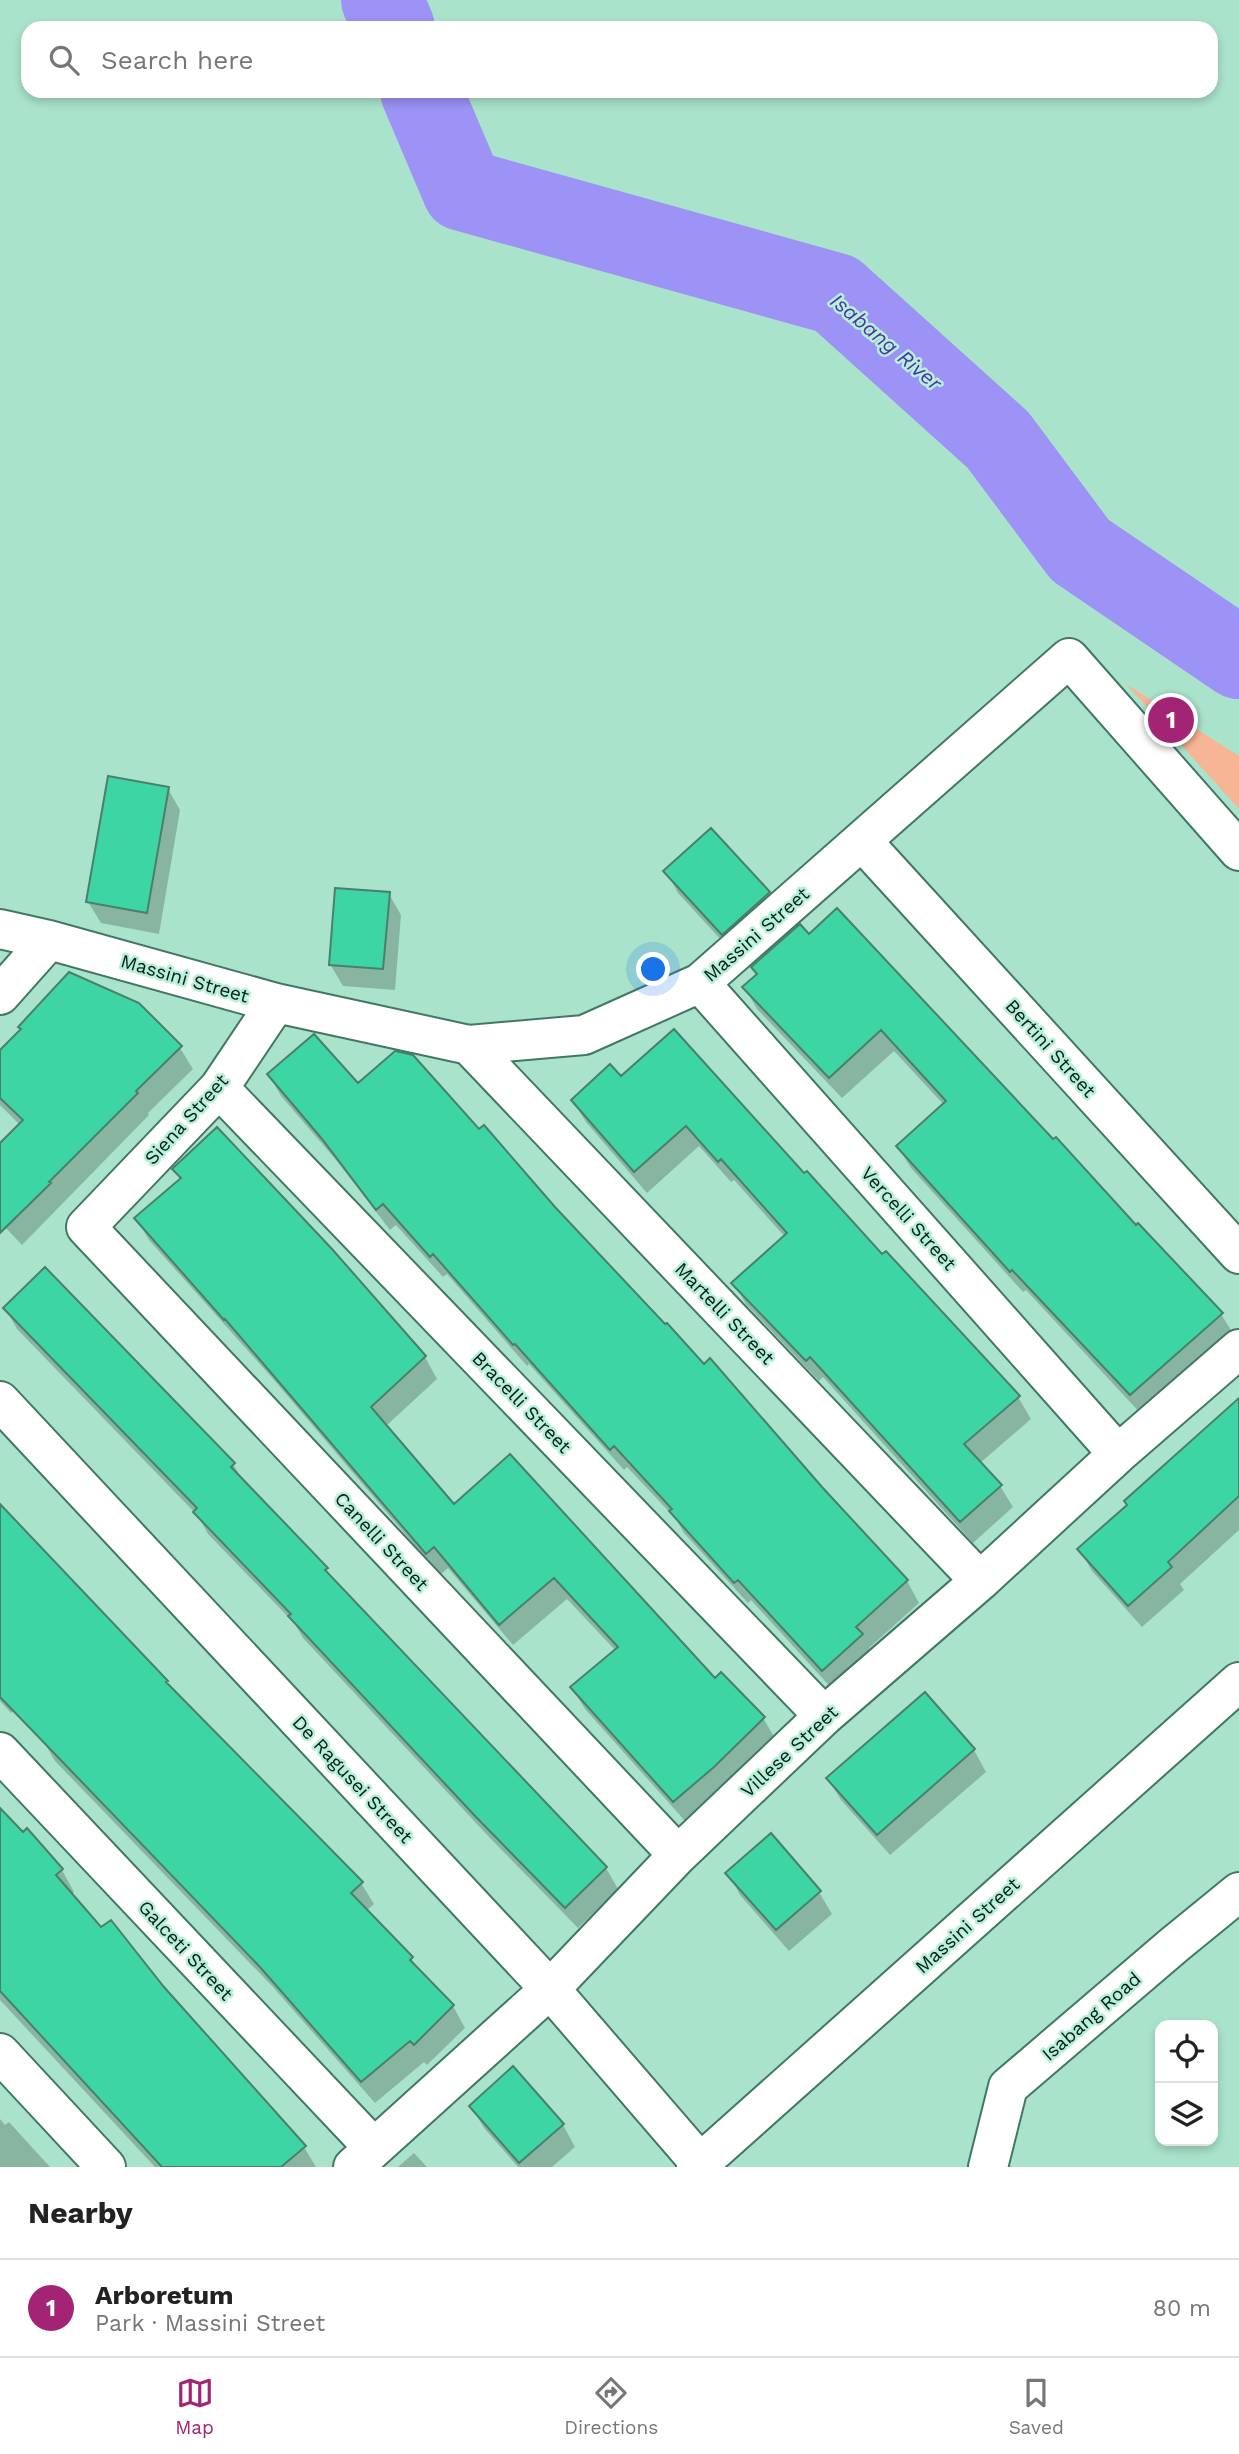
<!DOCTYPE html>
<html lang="en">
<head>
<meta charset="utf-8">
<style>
	:root { --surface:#fff; --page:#f6f6f6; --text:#222; --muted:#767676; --line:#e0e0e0; --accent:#a32374 }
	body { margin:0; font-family:"Work Sans",sans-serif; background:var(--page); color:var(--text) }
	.controls { position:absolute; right:21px; bottom:21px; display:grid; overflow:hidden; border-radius:14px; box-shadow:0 4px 10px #0003 }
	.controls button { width:63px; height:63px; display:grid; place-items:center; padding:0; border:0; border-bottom:2px solid var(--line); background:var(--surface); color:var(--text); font:35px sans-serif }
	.you { position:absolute; left:654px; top:970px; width:24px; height:24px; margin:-18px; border:5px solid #fff; border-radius:50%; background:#1a73e8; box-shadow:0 0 0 10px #1a73e833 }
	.badge { display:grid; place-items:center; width:46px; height:46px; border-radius:50%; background:var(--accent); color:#fff; font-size:23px; font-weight:700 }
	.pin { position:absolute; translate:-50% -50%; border:4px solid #fff; box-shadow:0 2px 7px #0006 }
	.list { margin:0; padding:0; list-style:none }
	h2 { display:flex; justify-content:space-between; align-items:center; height:91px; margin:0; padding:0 28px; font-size:30px }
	h2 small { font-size:23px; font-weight:400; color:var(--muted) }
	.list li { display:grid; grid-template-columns:46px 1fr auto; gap:21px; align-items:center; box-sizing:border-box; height:98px; padding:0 28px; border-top:2px solid var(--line) }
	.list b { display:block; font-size:26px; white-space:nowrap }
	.list p { margin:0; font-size:23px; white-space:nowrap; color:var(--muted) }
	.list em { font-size:23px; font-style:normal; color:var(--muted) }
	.icon { flex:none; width:38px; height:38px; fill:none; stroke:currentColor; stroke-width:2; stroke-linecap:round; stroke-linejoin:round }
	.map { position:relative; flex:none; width:1239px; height:2167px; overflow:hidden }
	.search { position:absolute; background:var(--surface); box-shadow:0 4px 10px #0003; left:21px; right:21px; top:21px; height:77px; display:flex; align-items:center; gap:18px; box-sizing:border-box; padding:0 24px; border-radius:21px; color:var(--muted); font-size:26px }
	.sheet { height:189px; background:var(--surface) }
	nav { display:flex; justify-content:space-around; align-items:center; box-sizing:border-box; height:98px; border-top:2px solid var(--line); background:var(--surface); font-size:19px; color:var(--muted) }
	nav a { display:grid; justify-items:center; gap:4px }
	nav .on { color:var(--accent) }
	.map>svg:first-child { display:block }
	.green { fill:#f7b595 }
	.shadow { fill:#0003 }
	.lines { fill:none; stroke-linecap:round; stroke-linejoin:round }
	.river { stroke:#9d92f6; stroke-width:82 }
	.building { fill:#3ed5a5; stroke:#4a806b; stroke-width:2 }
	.minor-casing { stroke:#427863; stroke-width:42 }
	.minor { stroke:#fff; stroke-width:38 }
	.labels { text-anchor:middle; stroke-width:5; stroke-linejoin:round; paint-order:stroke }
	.street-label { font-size:19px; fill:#091f17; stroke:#b7f0d8 }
	.water-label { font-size:21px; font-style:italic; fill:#4d33a5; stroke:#b7f0d8 }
</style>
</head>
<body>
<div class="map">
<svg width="1239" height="2167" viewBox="0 0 1239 2167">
	<rect width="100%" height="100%" fill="#aae3cb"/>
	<path class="green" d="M1126 684 1239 756V809Z"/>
	<path class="shadow" d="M168 789 180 810 159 934 101 923 88 902Z
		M666 871 769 893 781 915 735 955 678 893Z
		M389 894 401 915 395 990 343 986 330 964Z
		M800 927 1136 1227 1221 1314 1234 1335 1143 1416 1026 1290 1023 1292 911 1168 898 1147 944 1105 894 1051 842 1098 757 1009 745 988Z
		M70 974 145 1008 151 1018 180 1048 193 1069 148 1113 149 1115 22 1245 0 1222V1146L20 1125 0 1105V1052L22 1031Z
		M674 1032 882 1257 1018 1397 1031 1419 980 1463 1000 1486 1013 1507 973 1543 823 1377 819 1381 746 1304 734 1283 785 1237 734 1180 731 1182 699 1146 647 1193 586 1122 573 1101 621 1078Z
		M269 1075 358 1085 479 1132 907 1581 919 1603 869 1648 874 1657 835 1692 751 1600 748 1603 684 1533 676 1519 627 1467 624 1470 529 1364 527 1366 447 1274 443 1277 396 1225 390 1230 336 1160 281 1096Z
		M174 1169 425 1357 437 1379 386 1426 454 1507 715 1680 763 1718 776 1740 686 1822 585 1709 572 1688 616 1651 567 1599 513 1645 448 1568 440 1575 274 1380 149 1240 137 1219 181 1181Z
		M5 1308 233 1464 244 1482 326 1569 334 1583 606 1868 618 1889 578 1928 490 1838 303 1638 295 1624 208 1534 198 1516 17 1329Z
		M1239 1399V1530L1180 1584 1184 1590 1142 1627 1092 1571 1079 1549 1129 1506Z
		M0 1507 166 1682 170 1688 361 1883 374 1904 366 1911 411 1958 420 1973 453 2006 465 2028 427 2065 424 2062 375 2103 273 1987 55 1761 43 1740 59 1669 11 1713 0 1701Z
		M925 1694 974 1750 986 1772 890 1855 841 1800 828 1779Z
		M0 1810 23 1834 27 1831 62 1870 74 1892 71 1895 101 1930 163 1988 304 2147 316 2167H155L0 2000Z
		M728 1873 819 1892 832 1914 789 1951 740 1895Z
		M513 2069 563 2125 575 2147 552 2167H518L484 2128 471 2106Z
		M0 2119 5 2125 9 2122 50 2167H0Z
		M414 2153 427 2167H398Z"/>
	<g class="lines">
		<path class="river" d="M382 0 394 28
			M421 91 463 190 836 294 998 440 1080 550 1239 658"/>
	</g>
	<path class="building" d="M108 776 169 787 147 913 86 902Z
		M711 828 770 892 722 935 663 871Z
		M335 888 390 892 383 969 329 965Z
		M837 908 1053 1139 1056 1137 1136 1225 1138 1223 1223 1313 1130 1395 1012 1270 1010 1272 896 1146 946 1101 881 1030 829 1078 742 987 757 974 751 967 800 924 809 934Z
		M69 972 139 1003 182 1046 136 1091 138 1093 49 1182 51 1183 0 1233V1143L23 1120 0 1098V1050L21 1029 18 1027Z
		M674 1029 804 1173 807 1171 882 1254 886 1251 1020 1396 964 1444 1002 1485 960 1522 810 1357 806 1361 731 1283 787 1233 721 1159 718 1162 686 1126 634 1172 571 1100 610 1064 621 1076Z
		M314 1034 358 1083 395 1051 413 1055 479 1129 484 1125 555 1207 665 1324 667 1323 704 1364 710 1358 822 1487 908 1580 856 1627 863 1634 822 1671 738 1580 734 1583 669 1511 672 1509 614 1446 610 1450 515 1344 513 1345 433 1254 430 1257 383 1204 376 1210 322 1139 267 1074Z
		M217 1127 332 1249 426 1356 371 1407 454 1504 510 1454 715 1678 721 1672 765 1717 714 1767 673 1802 570 1687 618 1647 554 1578 499 1625 434 1547 426 1554 225 1319 224 1320 134 1218 181 1178 172 1169Z
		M45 1267 235 1463 231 1467 328 1568 325 1570 607 1867 565 1908 476 1817 288 1616 291 1614 193 1512 197 1508 3 1308Z
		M1239 1398V1496L1168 1562 1172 1567 1128 1606 1077 1549 1127 1505 1124 1501Z
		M0 1504 168 1681 166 1682 363 1882 351 1893 413 1957 410 1960 454 2005 414 2045 410 2041 361 2082 259 1966 0 1697Z
		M925 1692 975 1749 877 1835 826 1778Z
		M0 1808 23 1832 27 1828 63 1869 56 1875 101 1927 111 1920 164 1987 306 2146 281 2167H162L0 1991Z
		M771 1833 821 1891 776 1930 725 1873Z
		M513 2066 564 2124 519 2163 469 2106Z"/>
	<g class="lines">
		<defs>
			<path id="minor" d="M862 841 1239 1254
				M0 929 49 940 276 1003 469 1045 584 1035 700 983 1069 658 1239 851
				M700 983 1118 1454
				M0 995 49 940
				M276 1003 219 1088 86 1227 678 1855
				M469 1045 980 1581
				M219 1088 824 1716
				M0 1401 550 1989 700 2163
				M0 1752 373 2147
				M0 2053 106 2167
				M353 2167 550 1989 678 1855 824 1716 980 1581 1118 1454 1239 1349
				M696 2167 1239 1682
				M988 2167 1008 2087 1174 1945 1239 1892"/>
		</defs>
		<use href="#minor" class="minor-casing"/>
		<use href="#minor" class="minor"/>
	</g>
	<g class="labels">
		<g class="street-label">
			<text transform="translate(756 934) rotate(-41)" y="7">Massini Street</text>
			<text transform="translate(185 978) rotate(16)" y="7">Massini Street</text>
			<text transform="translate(1051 1048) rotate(48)" y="7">Bertini Street</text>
			<text transform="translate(186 1119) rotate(-48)" y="7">Siena Street</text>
			<text transform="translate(909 1218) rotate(48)" y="7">Vercelli Street</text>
			<text transform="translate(725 1313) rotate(46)" y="7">Martelli Street</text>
			<text transform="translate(522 1402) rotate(46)" y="7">Bracelli Street</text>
			<text transform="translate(382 1541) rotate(47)" y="7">Canelli Street</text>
			<text transform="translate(789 1751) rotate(-43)" y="7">Villese Street</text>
			<text transform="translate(353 1779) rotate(47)" y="7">De Ragusei Street</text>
			<text transform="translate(967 1925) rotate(-42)" y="7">Massini Street</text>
			<text transform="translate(186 1950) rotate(47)" y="7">Galceti Street</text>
			<text transform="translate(1091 2016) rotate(-41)" y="7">Isabang Road</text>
		</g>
		<g class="water-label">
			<text transform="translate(886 342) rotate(40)" y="7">Isabang River</text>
		</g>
	</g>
</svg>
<div class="controls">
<button><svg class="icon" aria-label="locate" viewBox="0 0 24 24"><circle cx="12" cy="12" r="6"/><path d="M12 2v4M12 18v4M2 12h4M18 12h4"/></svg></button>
<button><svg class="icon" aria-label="layers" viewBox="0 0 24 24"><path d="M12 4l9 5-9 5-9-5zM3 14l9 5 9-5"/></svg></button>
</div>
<div class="you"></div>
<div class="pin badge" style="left:1171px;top:720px">1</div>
<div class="search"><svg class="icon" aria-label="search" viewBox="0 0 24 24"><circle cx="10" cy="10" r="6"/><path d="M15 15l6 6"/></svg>Search here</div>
</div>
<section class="sheet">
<h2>Nearby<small></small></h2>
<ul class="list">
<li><span class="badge">1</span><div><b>Arboretum</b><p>Park · Massini Street</p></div><em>80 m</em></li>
</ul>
</section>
<nav>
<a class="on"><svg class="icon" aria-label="map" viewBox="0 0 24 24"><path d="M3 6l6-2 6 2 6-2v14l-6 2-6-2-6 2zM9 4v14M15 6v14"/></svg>Map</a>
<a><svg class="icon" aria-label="directions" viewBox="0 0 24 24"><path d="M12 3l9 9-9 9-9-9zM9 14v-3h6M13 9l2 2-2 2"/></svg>Directions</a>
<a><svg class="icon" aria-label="saved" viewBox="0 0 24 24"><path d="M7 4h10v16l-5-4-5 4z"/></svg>Saved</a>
</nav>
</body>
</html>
